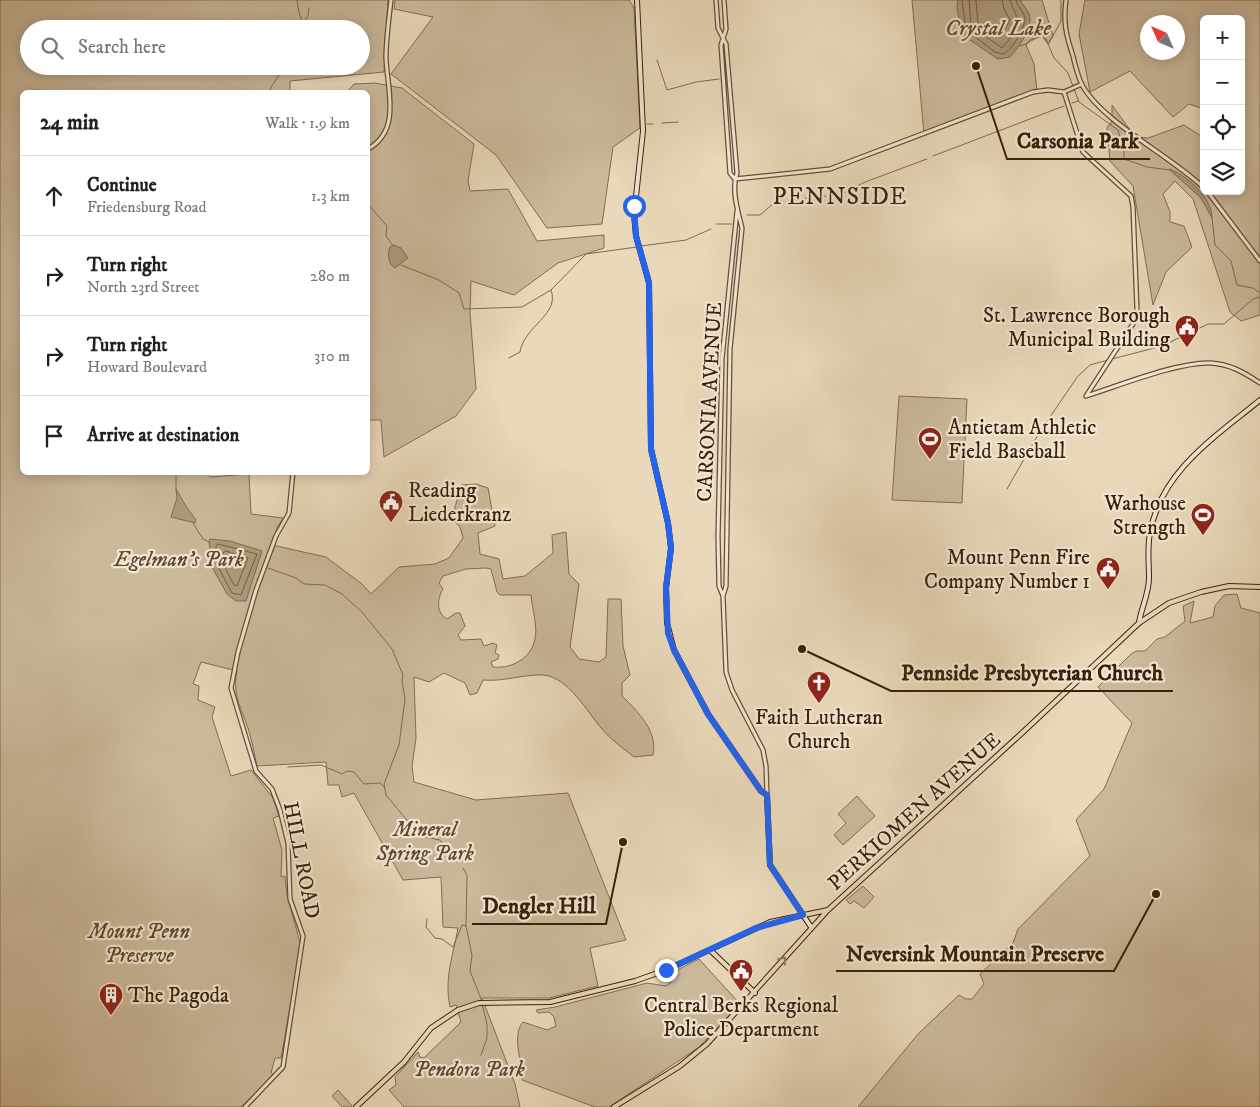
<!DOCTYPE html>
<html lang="en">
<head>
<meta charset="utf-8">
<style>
	:root { --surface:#fff; --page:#f6f6f6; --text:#222; --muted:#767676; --line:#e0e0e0 }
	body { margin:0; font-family:"IM FELL DW Pica",serif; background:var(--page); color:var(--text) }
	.controls { position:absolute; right:15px; top:15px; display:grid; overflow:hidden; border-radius:8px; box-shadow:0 2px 12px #0003 }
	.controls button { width:45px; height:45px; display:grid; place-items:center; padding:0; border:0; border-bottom:1px solid var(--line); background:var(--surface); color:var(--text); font:25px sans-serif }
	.compass { position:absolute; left:1140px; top:15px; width:45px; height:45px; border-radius:50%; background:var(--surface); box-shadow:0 2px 12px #0003; rotate:315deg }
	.stop { position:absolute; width:15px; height:15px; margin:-11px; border:4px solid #2563eb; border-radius:50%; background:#fff }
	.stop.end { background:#2563eb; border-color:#fff; box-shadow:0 1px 5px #0008 }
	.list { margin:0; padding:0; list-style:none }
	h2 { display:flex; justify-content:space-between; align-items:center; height:65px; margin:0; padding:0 20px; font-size:21px }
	h2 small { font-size:16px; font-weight:400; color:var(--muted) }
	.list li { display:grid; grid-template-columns:32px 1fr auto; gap:15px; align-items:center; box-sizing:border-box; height:80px; padding:0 20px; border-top:1px solid var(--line) }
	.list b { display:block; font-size:19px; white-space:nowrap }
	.list p { margin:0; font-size:16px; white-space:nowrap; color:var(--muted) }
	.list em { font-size:16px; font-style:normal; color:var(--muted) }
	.icon { flex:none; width:28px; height:28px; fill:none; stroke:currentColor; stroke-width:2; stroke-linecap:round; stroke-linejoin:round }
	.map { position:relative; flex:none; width:1260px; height:1107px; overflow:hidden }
	.search { position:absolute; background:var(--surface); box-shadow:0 2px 12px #0003; left:20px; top:20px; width:350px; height:55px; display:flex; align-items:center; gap:12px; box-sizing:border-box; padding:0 18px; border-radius:28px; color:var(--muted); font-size:19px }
	.panel { position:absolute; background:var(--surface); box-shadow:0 2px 12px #0003; left:20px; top:90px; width:350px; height:385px; border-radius:8px }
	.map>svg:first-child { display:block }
	.green { fill:#cbb99b; stroke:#826d52; fill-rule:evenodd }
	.water { fill:#ad9a7d; stroke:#7e6a4f }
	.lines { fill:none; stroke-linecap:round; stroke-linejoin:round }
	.shore { stroke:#725e43; stroke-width:1 }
	.stream { stroke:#7e6a4f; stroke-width:1 }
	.tertiary-casing { stroke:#644f35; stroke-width:5.5 }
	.secondary-casing { stroke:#382109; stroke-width:6 }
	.primary-casing { stroke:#382109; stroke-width:6 }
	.tertiary { stroke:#f1e6d2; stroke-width:3 }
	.secondary { stroke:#f1e6d2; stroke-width:4 }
	.primary { stroke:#e9d8b9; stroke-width:4 }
	.oneway { stroke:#907c61 }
	.route { stroke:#2563eb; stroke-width:6 }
	.labels { text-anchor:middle; stroke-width:4.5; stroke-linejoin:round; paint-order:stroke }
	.poi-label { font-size:21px; fill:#382109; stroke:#f1e6d2; text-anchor:end }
	.street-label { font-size:21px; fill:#382109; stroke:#f1e6d2 }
	.park-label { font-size:21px; font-style:italic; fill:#5d472e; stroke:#f1e6d2 }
	.water-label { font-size:22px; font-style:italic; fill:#614b32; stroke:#f1e6d2 }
	.quarter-label { font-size:24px; letter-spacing:1px; fill:#382109; stroke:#f1e6d2 }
	.leader { fill:none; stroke:#382109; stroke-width:2 }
	.callout-dot { fill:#382109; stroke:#f1e6d2; stroke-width:2 }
	.callout-label { font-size:22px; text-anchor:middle; font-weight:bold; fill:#382109; stroke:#f1e6d2; stroke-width:4.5; stroke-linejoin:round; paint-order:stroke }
</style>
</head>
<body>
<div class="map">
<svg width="1260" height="1107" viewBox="0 0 1260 1107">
	<rect width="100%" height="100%" fill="#e9d8b9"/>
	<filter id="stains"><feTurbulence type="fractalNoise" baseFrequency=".004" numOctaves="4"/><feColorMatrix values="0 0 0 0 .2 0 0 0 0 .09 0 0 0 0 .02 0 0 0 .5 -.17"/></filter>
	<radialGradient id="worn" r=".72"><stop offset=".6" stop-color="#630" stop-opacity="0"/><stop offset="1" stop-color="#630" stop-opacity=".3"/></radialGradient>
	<path class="green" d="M0 0H388L384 72 290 81V92H22V472H208L210 477 249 474 251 514 283 518 277 528 272 545 326 557 362 584 371 594 399 567 435 564 449 558 463 538 460 527 452 519 461 485 476 484 488 488 495 526 478 533 480 554 499 559 503 579 525 576 553 553 552 535 566 532 569 574 579 584 570 647 579 659 599 662 606 657 608 599H621L623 646 630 675 622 683V696C638 712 658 731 653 755L634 757C623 748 611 740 602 729 587 712 569 678 544 675 523 674 504 682 483 680L477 693 470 695 465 683 444 673 429 682 414 677 416 738 412 766 414 782 476 800 568 793 626 940 590 948 598 986 549 998H482L515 1084 520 1107H404L389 1090 396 1085 395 1077 418 1052 420 1057 424 1058 461 1022 456 1005 450 1007C444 978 453 956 458 928L443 927 441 877 403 880 354 793 342 797 339 785H328L326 762 257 766C254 753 252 740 248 728 241 708 232 693 237 671L201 662 193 684 199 686 198 700 215 707 212 717 231 776 251 770 273 798 279 816 273 818 282 850 281 877 285 876 287 895 301 946 281 1058H275L271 1073 274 1075 241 1107H0ZM29 29H361V66H29ZM486 568 491 569 497 592 500 595H531C532 608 538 627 535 639 531 659 511 669 493 667L491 662 498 659 499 655 495 653 497 645 493 643 484 646 481 639 461 640 458 635 465 626 460 613H456L447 619C436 613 437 599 443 589L439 583 443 576 466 569Z
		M395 0H629L634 8 640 128 613 147 602 224 547 228 496 155 391 74 433 17 394 9Z
		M912 0H1042L1053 36 1048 44 1042 36 1030 40 1026 45 1034 64 1037 91 924 134Z
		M1085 0H1260V315L1241 321 1230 312 1193 199 1175 181 1163 194 1170 212V222L1184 226 1192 247 1166 272 1153 305 1133 186 1110 161 1107 128 1112 121V105L1135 137 1148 138 1184 125 1204 138V191H1241V19H1204V109L1189 104 1173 117 1130 71 1090 92 1079 34ZM1148 22H1178V52H1148Z
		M375 83 402 88 474 144 468 181 470 191 508 189 537 241 604 235V248L558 263 514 295 471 281 470 313 476 389 456 416 384 457 381 420H368V92H347L354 84Z
		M899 396 967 399 962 503 892 500Z
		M1237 594 1241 608 1260 613V1107H858L918 1034 959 995 966 999H972L984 984 980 974 1013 943 1018 929 1090 856 1076 820 1104 789 1132 723 1098 687 1131 654 1136 651H1145L1157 639 1165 637 1185 621 1183 606 1194 601 1190 623 1213 617 1215 606 1224 595Z
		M857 796 875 816 843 845 834 835 846 823 838 814Z
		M863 886 874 897 864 908 854 901 850 904 846 900Z
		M699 959 740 1004 698 1048 609 1107H595L522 1080C523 1063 511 1036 523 1022L547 1030 556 1026 554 1017 549 1012 538 1013 536 1010 555 1007 647 983 666 986 672 981 677 970Z
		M338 1090 352 1106 351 1107H342L332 1096Z"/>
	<path class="water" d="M958 0H1020C1023 5 1027 9 1029 14 1034 27 1018 48 1010 57L998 59 961 34 957 7Z
		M1169 169C1187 175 1212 198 1212 218L1201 198Z
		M393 245 401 248 408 258 395 268C388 264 387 254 390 247Z
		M176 489 187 508 196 520 195 523 171 517 177 498Z
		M210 539 230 541 262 551 246 601H236L227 594 212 567 209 541Z"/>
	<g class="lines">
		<path class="shore" d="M962 0 966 30 995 52 1003 54C1011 52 1026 26 1025 18 1024 11 1017 7 1016 0
			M969 0 971 26 1002 48 1009 40 1018 20 1010 0
			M976 0 978 23 1000 38 1010 20 1004 9 1002 0
			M218 544 257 554 241 595 232 593 217 565 216 547Z
			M226 551 248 558 237 586 234 585 223 564V553Z"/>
		<path class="stream" d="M297 0 299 13 305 29
			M303 23 308 16 309 8
			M1049 43 1061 21V0
			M1019 46C1028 45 1033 38 1042 36L1046 39 1054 58 1068 73 1079 102 1118 130 1124 150V159L1147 167 1170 170
			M657 60 667 90 696 82 719 79
			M272 92 270 89 279 75 290 66
			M1072 103 1078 101
			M662 123 678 122
			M647 124H653
			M933 156 1064 106
			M833 196H838L865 182 927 159
			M789 200 826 196
			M368 204 387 226 386 236 393 246
			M747 215H760L775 202 781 200
			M1212 218 1215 245 1231 261 1237 285 1253 288 1260 293
			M716 224H732
			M641 246 686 240 711 229
			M401 265 439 280 459 293 464 309 522 307 551 290
			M509 358 520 352C524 326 560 315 551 290L586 254 637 247
			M1112 359 1162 346 1208 324H1224L1253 299 1260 297
			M176 472V489
			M1007 489 1039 433 1078 376 1090 365 1108 360
			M193 523 203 539 209 542
			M268 568 296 578 304 584 325 585 342 594 362 612 392 649 403 675 402 681 405 699 399 745 384 784 386 795 420 836 440 840 452 859
			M288 767 321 765 342 774 347 771 354 772 364 784 380 783 384 787
			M463 868 467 875 466 926 472 955 470 971 480 996 487 1024V1038L481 1055
			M427 919 426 927 435 938 442 939 453 947 462 925 466 926"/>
		<defs>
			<path id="tertiary" d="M716 0 718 28 726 44 737 173C731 189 738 212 742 228L730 349 726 586 723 596 726 672 732 690 763 750 766 766 767 795
				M724 0 726 29 721 45 730 173 734 178
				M1066 0C1063 22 1066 35 1073 56 1075 65 1078 76 1082 85 1102 122 1171 156 1204 188
				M1064 92 1083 152 1131 196 1133 207 1137 310 1133 324 1086 396
				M368 149C402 130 387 89 386 58 386 39 389 19 391 0
				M735 179 830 169 1033 92 1048 90 1064 92 1082 84
				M1207 191 1260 261
				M1086 396C1118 386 1180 361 1211 363 1230 364 1245 373 1260 383
				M723 596 719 586 718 536 722 359 737 211
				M245 1107 283 1067 303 936 290 899 288 843 280 810 272 789 256 771 231 688 238 652 256 590 276 536 289 513 293 472"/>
			<path id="secondary" d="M637 0 643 131 634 215 636 236 649 283 651 449 668 523 671 548 666 588 667 623 674 650 708 714 761 791 767 795 770 865 811 927
				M1139 623C1141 608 1149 594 1149 578 1149 563 1147 548 1150 533 1161 471 1215 437 1260 400"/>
			<path id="primary" d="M710 950 755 993
				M356 1107 404 1062 431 1028 458 1010 479 1003 550 1002 635 981 666 970 770 922 828 910
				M614 1107 680 1066 707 1044 828 910 1022 733 1139 623 1169 603 1201 592 1229 586 1260 587"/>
		</defs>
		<use href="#tertiary" class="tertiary-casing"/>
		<use href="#secondary" class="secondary-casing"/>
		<use href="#primary" class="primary-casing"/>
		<use href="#tertiary" class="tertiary"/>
		<use href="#secondary" class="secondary"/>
		<use href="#primary" class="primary"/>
	</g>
	<defs><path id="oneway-chevron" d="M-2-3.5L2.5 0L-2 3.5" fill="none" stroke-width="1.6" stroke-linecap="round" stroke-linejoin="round" transform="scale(1.25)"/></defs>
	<use class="oneway" href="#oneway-chevron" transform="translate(783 960) rotate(-51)"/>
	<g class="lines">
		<path class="route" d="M634 206 636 236 649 282 651 449 668 523 671 548 666 588 668 633 674 650 708 714 761 791 767 795 770 865 803 915 756 928 666 970"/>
	</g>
	<defs>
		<symbol id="civic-pin" viewBox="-11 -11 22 30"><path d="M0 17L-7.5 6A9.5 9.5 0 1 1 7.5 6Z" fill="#8f2418" stroke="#f1e6d2"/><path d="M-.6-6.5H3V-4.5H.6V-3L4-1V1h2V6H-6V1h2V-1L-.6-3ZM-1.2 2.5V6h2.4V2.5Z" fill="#fff"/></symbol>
		<symbol id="stadium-pin" viewBox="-11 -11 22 30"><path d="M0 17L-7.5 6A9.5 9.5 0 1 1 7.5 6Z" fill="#8f2418" stroke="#f1e6d2"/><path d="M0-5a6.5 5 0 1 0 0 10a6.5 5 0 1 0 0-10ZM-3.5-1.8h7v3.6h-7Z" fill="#fff"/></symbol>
		<symbol id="church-pin" viewBox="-11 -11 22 30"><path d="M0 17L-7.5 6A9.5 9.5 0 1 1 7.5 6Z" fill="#8f2418" stroke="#f1e6d2"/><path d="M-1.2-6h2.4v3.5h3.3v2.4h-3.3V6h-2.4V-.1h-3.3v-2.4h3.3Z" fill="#fff"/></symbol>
		<symbol id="building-pin" viewBox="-11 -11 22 30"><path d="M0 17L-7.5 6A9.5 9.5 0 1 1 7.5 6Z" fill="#8f2418" stroke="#f1e6d2"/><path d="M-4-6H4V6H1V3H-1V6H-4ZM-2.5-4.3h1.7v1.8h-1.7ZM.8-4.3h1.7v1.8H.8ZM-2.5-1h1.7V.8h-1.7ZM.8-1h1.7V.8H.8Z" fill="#fff"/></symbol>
	</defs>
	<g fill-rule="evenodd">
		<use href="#civic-pin" x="1173" y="313" width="28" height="38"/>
		<use href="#stadium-pin" x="916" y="425" width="28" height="38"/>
		<use href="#civic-pin" x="377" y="488" width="28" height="38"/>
		<use href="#stadium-pin" x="1189" y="501" width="28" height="38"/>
		<use href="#civic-pin" x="1094" y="555" width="28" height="38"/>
		<use href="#church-pin" x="805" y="669" width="28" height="38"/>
		<use href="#civic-pin" x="727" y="957" width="28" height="38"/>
		<use href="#building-pin" x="97" y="981" width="28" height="38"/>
	</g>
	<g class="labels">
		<g class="poi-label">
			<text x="1170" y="322">St. Lawrence Borough<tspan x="1170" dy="24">Municipal Building</tspan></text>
			<text x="948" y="434" text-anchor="start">Antietam Athletic<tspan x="948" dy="24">Field Baseball</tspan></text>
			<text x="408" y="497" text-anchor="start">Reading<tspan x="408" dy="24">Liederkranz</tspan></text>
			<text x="1186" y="510">Warhouse<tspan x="1186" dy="24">Strength</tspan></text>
			<text x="1090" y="564">Mount Penn Fire<tspan x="1090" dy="24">Company Number 1</tspan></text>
			<text x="819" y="724" text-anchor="middle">Faith Lutheran<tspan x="819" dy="24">Church</tspan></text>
			<text x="128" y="1002" text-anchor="start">The Pagoda</text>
			<text x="741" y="1012" text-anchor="middle">Central Berks Regional<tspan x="741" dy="24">Police Department</tspan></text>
		</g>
		<g class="street-label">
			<text transform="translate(709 402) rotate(-87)" y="7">CARSONIA AVENUE</text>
			<text transform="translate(914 811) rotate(-42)" y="7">PERKIOMEN AVENUE</text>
			<text transform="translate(302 860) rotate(79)" y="7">HILL ROAD</text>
		</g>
		<g class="park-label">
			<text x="179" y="566">Egelman's Park</text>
			<text x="425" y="836">Mineral<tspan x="425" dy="24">Spring Park</tspan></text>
			<text x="139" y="938">Mount Penn<tspan x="139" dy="24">Preserve</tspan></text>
			<text x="469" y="1076">Pendora Park</text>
		</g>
		<g class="water-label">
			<text x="998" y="35">Crystal Lake</text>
		</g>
		<g class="quarter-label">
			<text x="840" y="204">PENNSIDE</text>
		</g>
	</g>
	<path class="leader" d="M976 66L1007 159H1150M802 649L891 691H1173M623 842L606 924H472M1156 894L1114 971H836"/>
	<g class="callout-dot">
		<circle cx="976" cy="66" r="5"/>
		<circle cx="802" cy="649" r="5"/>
		<circle cx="623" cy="842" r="5"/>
		<circle cx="1156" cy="894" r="5"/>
	</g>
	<g class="callout-label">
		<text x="1078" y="148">Carsonia Park</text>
		<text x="1032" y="680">Pennside Presbyterian Church</text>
		<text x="539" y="913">Dengler Hill</text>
		<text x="975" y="961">Neversink Mountain Preserve</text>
	</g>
	<rect width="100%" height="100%" filter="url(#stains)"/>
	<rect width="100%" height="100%" fill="url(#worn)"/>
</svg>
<div class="controls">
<button>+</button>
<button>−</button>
<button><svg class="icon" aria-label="locate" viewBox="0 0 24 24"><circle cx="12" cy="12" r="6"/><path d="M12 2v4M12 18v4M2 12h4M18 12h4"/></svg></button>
<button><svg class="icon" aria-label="layers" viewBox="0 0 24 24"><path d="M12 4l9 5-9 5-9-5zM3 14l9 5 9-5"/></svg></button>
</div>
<svg class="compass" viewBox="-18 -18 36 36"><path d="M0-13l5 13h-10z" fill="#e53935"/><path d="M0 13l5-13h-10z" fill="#767676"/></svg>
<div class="stop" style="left:634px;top:206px"></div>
<div class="stop end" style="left:666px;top:970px"></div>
<div class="search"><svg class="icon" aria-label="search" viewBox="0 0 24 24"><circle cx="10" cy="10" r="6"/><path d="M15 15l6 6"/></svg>Search here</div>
<section class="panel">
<h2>24 min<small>Walk · 1.9 km</small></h2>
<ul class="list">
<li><svg class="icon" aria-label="ahead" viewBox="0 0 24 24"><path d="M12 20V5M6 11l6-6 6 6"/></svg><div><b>Continue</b><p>Friedensburg Road</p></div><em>1.3 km</em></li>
<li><svg class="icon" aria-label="right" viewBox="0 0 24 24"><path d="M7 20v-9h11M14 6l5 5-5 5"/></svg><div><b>Turn right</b><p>North 23rd Street</p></div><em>280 m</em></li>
<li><svg class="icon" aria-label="right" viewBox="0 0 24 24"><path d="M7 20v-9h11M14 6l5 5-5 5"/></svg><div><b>Turn right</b><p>Howard Boulevard</p></div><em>310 m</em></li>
<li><svg class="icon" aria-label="arrive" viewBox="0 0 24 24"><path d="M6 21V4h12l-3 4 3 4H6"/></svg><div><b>Arrive at destination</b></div></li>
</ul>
</section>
</div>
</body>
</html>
